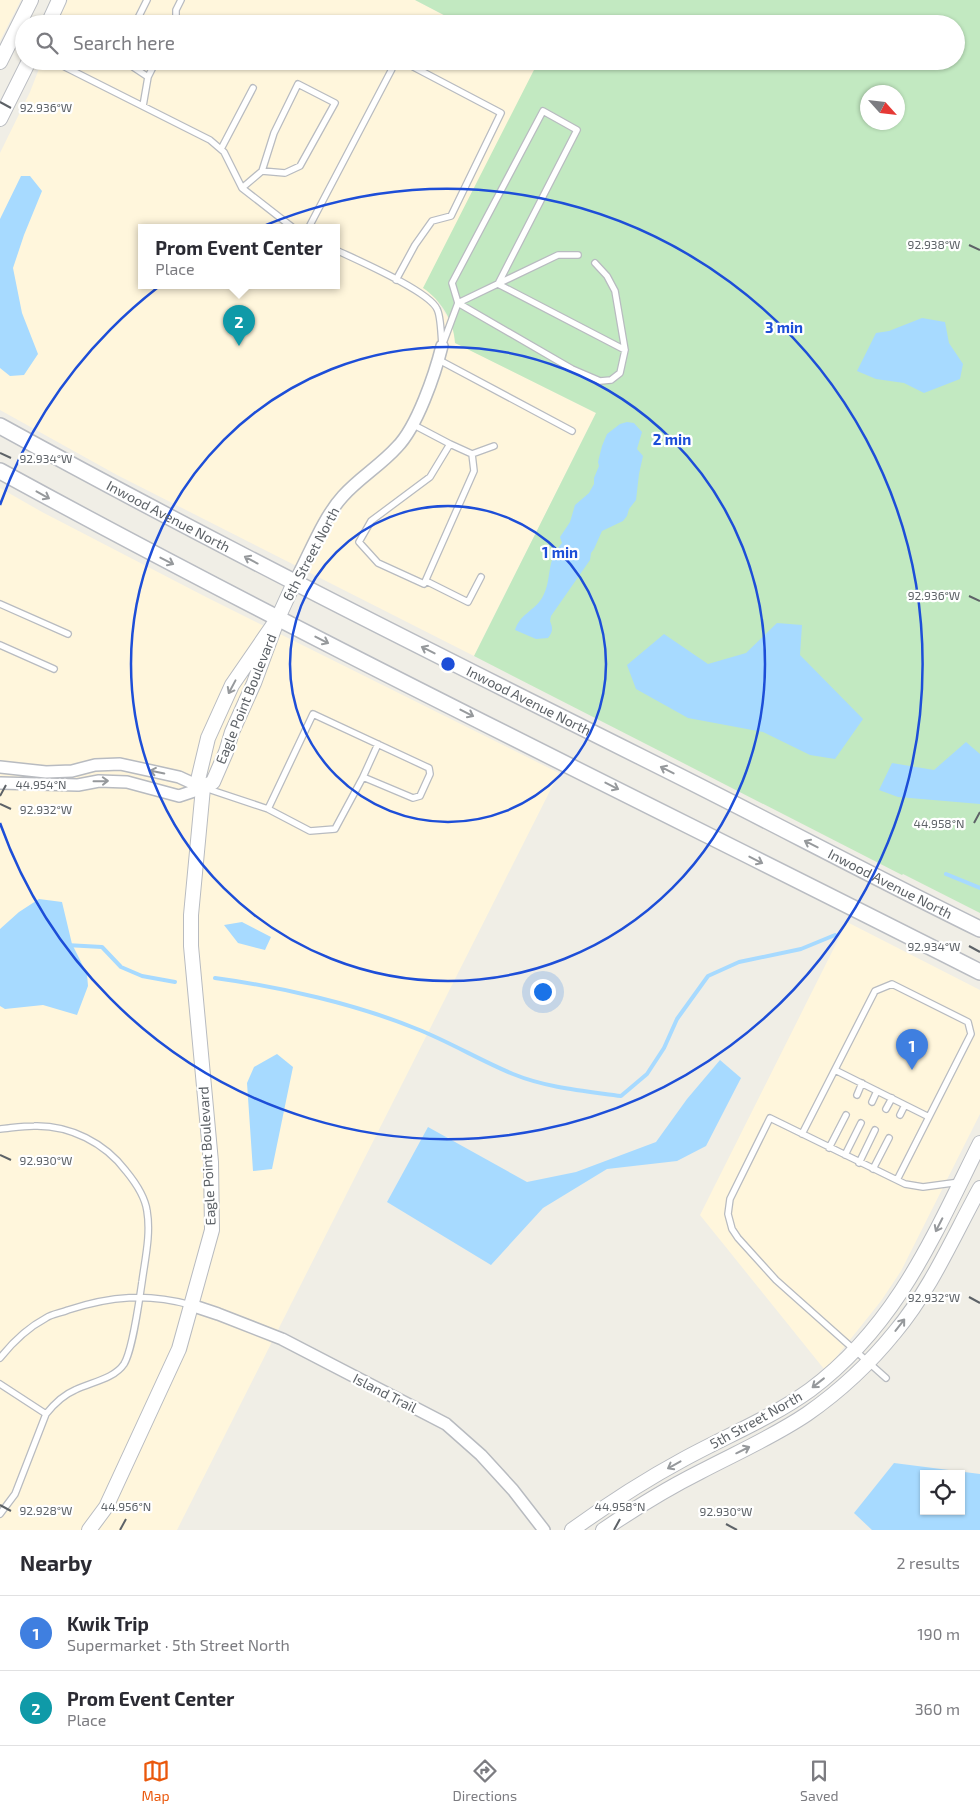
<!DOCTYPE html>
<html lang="en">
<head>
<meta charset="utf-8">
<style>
	:root { --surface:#fff; --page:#f7f7f7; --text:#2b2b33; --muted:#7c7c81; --line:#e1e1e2; --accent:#ea580c }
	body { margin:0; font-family:"Exo 2",sans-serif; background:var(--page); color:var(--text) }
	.controls { position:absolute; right:15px; bottom:15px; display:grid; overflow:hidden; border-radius:0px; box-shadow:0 1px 4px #0004 }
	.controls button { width:45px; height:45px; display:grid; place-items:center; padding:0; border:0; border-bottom:1px solid var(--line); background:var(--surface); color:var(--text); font:25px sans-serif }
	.compass { position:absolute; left:860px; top:85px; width:45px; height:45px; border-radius:50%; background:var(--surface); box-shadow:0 1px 4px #0004; rotate:117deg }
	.you { position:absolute; left:542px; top:991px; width:18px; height:18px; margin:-12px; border:4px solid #fff; border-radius:50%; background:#1a73e8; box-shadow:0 0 0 8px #1a73e833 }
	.badge { display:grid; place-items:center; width:32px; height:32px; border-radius:50%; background:var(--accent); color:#fff; font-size:16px; font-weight:700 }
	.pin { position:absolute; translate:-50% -41px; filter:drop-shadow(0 1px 2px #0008) }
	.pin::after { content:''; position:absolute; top:26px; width:18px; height:15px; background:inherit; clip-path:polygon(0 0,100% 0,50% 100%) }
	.popup { position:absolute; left:138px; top:224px; width:202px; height:65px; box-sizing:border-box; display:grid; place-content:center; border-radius:0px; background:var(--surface); filter:drop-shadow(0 1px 4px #0005); font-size:16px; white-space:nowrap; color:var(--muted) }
	.popup b { font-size:19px; color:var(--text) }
	.popup::after { content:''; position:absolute; left:50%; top:100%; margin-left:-10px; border:10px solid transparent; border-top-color:var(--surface) }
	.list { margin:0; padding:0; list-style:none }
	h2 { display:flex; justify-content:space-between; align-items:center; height:65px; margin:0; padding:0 20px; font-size:21px }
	h2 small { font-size:16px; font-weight:400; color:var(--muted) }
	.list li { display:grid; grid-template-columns:32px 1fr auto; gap:15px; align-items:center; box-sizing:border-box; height:75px; padding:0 20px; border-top:1px solid var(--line) }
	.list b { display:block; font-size:19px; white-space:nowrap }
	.list p { margin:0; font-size:16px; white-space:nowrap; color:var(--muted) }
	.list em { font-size:16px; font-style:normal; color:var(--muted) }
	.icon { flex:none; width:28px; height:28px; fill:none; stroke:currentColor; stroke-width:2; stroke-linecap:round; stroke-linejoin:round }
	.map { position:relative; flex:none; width:980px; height:1530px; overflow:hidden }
	.search { position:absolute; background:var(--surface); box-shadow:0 1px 4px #0004; left:15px; right:15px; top:15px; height:55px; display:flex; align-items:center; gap:12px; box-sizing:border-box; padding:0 18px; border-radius:28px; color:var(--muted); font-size:19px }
	.sheet { height:215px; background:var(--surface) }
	nav { display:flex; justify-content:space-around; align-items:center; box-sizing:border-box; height:70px; border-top:1px solid var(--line); background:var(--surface); font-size:14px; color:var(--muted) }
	nav a { display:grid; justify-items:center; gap:2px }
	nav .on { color:var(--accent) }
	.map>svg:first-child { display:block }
	.commercial { fill:#fff6dc; fill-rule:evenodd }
	.green { fill:#c2e9c1; fill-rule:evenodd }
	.water { fill:#a7daff; fill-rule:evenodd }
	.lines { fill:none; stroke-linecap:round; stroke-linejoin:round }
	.stream { stroke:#a7daff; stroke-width:4 }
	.service-casing { stroke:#b8bbc0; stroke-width:8 }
	.minor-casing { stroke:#b8bbc0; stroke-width:14 }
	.tertiary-casing { stroke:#b8bbc0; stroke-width:16 }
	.secondary-casing { stroke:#b9bcc2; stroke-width:18 }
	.service { stroke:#fff; stroke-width:5.5 }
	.minor { stroke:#fff; stroke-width:11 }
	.tertiary { stroke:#fff; stroke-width:14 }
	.secondary { stroke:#fff; stroke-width:15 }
	.oneway { stroke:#96999c }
	.ticks { fill:none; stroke:#5d6267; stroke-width:2 }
	.ring { fill:none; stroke:#1d4ed8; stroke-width:2.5 }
	.labels { text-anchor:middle; stroke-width:4.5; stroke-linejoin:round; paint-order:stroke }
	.street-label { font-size:14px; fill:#5d6267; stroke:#fff }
	.ticks-label { font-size:12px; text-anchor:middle; fill:#5d6267; stroke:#fff; stroke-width:4.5; stroke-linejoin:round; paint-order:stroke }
	.centre { fill:#1d4ed8; stroke:#fff; stroke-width:2.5 }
	.ring-label { font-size:15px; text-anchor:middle; font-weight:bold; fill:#1d4ed8; stroke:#fff; stroke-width:4.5; stroke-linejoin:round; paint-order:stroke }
</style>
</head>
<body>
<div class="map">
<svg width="980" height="1530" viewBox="0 0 980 1530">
	<rect width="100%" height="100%" fill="#f0eee6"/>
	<path class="commercial" d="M0 0H21L0 41Z
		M68 0H415L461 24H57Z
		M42 61H534L538 63 424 288 435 298 447 316 453 329 456 343 596 413 474 656 117 475 0 410V153L30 92ZM142 227H336V285H142Z
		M0 488 42 512 206 597 559 773 177 1530H0Z
		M847 922 980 990V1114L901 1271 881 1301 833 1361 824 1369 700 1215Z"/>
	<path class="green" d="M415 0H980V913L903 874 902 875 474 656 596 413 455 343C454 321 441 300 423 288L537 64 534 61H956V24H461ZM868 92H898V122H868Z"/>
	<path class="water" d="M21 176H30L42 191 24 235 13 268 22 313 38 354 24 375 10 376 0 368V219Z
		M922 318 945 322 949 343 963 364 960 379 924 393 904 383 876 379 857 371 876 333 889 331Z
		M627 422 634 423 642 432 637 449 643 456 639 474 636 500 629 509 627 516 623 521 602 531 594 549 591 553 590 560 551 616 550 621C553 628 553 632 548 638L536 639 515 630C520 614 534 611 542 598 553 579 545 561 562 543L560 537 570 522 575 505 589 493 594 484V478L599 466 598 462 602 446 607 434 620 424Z
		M777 623 802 625 800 655 863 719 835 759 810 755 763 732 688 718 636 689 627 665 664 634 708 664 746 653Z
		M966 742 980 754V804L898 797 879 790 892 763 934 770Z
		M39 899 62 902 72 944 87 974 88 986 77 1015 43 1005 5 1009 0 1006V929L19 912Z
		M242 922 271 937 265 950 238 943 224 925Z
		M277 1054 293 1067 272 1169 253 1171 247 1083 254 1067Z
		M720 1060 741 1078 706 1146 677 1161 607 1169 543 1208 491 1265 387 1202 428 1127 527 1182 576 1172 656 1142 687 1099Z
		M894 1463 980 1474V1530H872L854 1513ZM924 1474H961V1511H924Z"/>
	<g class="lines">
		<path class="stream" d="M946 874 980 888
			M66 945 102 947 121 967 142 976 175 982
			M215 978C281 987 356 1004 417 1029 450 1042 481 1061 513 1074 547 1088 585 1091 621 1096L647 1074 664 1048 677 1019 708 976 739 962 801 949 835 935"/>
		<defs>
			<path id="service" d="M135 24 147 0
				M176 24V10L181 0
				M11 39 24 46
				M53 61 210 140 224 152 242 188 292 227
				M124 61 148 77
				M143 106 148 77 156 61
				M221 149 253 88
				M242 188 262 171 274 133 298 84 335 103 300 166 285 173 262 171
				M309 227 393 67 404 62 501 113 451 216 432 221 415 245 396 280
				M336 250C357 260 429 291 437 309 441 316 441 336 442 344
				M578 255H558L458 303 452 283 543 111 577 130 498 284 625 350
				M442 346 458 303 572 369 600 381 611 380 620 373 625 350 615 291 607 276 595 263
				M439 360 572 431
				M412 424 450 444
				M450 444 472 454 474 471 424 584 378 563 359 542 371 521 430 477Z
				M472 454 494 446
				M426 581 468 602 481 577
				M0 604 68 634
				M0 645 54 669
				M363 777 378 744
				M205 788 268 809 310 831 335 829 363 777 413 798 420 796 430 774 429 768 313 714 268 809
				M835 1070 929 1117
				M857 1095 862 1083
				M872 1102 877 1091
				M886 1109 892 1098
				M900 1115 905 1105
				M0 1129C11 1128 23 1126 34 1126 70 1125 105 1143 126 1171 135 1182 145 1196 147 1211 151 1234 145 1259 142 1282 139 1301 133 1349 124 1364 114 1379 91 1382 75 1390 63 1395 54 1404 46 1414L0 1384
				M802 1134 875 991 892 984 968 1022 971 1034 897 1180
				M829 1148 846 1115
				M845 1155 861 1123
				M859 1163 875 1130
				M873 1169 889 1138
				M0 1358C12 1343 29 1327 46 1318 52 1314 61 1313 68 1310 111 1296 147 1293 191 1305
				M886 1378 776 1280 738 1238 732 1229 728 1214 730 1199 770 1118 905 1184 923 1187 960 1182
				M0 1514 15 1494 46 1414"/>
			<path id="minor" d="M294 583C309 556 322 519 343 496 359 478 381 465 397 447 417 427 435 374 442 346
				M0 767 46 772 72 771 95 765 120 764 179 777 203 788
				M0 783 78 785 99 781 127 782 179 796 203 788
				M191 1305 218 1314 282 1339 446 1424 481 1455 513 1490 544 1530"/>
			<path id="tertiary" d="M48 24 59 0
				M0 62 31 0
				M0 119 29 61
				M203 788 213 782 226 752 232 732 254 683 278 618 294 583
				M89 1530 106 1507 179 1349 212 1230 211 1162 191 946V915L203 788 198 780 208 738 232 685 278 618
				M572 1530C608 1504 645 1480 684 1459 726 1436 771 1418 810 1390 897 1325 933 1237 980 1143
				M603 1530C634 1509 666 1489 700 1472 736 1453 773 1437 807 1414 840 1391 870 1363 895 1332 931 1289 953 1237 980 1188"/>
			<g id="secondary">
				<path id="s1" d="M0 426C220 547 445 659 669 771 773 823 876 878 980 929"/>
				<path d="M0 471C322 647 653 806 980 972"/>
			</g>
		</defs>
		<use href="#service" class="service-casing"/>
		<use href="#minor" class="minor-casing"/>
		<use href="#tertiary" class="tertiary-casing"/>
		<use href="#secondary" class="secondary-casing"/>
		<use href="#service" class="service"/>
		<use href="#minor" class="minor"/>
		<use href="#tertiary" class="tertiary"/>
		<use href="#secondary" class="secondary"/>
	</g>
	<defs><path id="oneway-shaft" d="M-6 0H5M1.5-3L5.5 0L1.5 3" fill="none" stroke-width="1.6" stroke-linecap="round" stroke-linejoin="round" transform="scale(1.25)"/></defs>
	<g class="oneway">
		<use href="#oneway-shaft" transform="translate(43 495) rotate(29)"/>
		<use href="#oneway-shaft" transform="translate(251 560) rotate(-152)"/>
		<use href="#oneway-shaft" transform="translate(167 561) rotate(27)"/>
		<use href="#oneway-shaft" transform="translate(322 640) rotate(27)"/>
		<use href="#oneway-shaft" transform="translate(428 650) rotate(-153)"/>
		<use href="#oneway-shaft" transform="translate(232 687) rotate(118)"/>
		<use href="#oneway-shaft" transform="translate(467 713) rotate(27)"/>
		<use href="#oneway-shaft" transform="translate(667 770) rotate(-153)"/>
		<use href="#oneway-shaft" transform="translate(157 772) rotate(-168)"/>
		<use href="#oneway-shaft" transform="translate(101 781) rotate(-1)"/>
		<use href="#oneway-shaft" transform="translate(612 786) rotate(27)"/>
		<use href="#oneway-shaft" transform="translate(811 844) rotate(-153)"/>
		<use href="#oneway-shaft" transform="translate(756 860) rotate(27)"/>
		<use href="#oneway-shaft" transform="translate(939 1225) rotate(117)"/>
		<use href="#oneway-shaft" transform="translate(900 1325) rotate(-52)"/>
		<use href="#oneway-shaft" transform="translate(818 1383) rotate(142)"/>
		<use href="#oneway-shaft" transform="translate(743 1450) rotate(-26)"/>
		<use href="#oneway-shaft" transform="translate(674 1465) rotate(151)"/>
	</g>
	<path class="ticks" d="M0 102 11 108M969 245 980 250M0 453 11 458M969 596 980 601M0 796 6 785M0 804 11 809M974 823 980 812M969 946 980 952M0 1155 11 1160M969 1297 980 1303M0 1505 11 1511M726 1524 737 1530M120 1530 126 1519M614 1530 620 1519"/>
	<g class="ring">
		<circle cx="448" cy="664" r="158"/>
		<circle cx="448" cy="664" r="317"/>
		<path d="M0 505A475 475 0 1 1 0 823"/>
	</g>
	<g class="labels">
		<g class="street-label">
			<text dy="5" stroke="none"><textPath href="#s1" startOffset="191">Inwood Avenue North</textPath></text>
			<text transform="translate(311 554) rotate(-62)" y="5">6th Street North</text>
			<text transform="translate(246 699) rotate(-68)" y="5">Eagle Point Boulevard</text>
			<text dy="5" stroke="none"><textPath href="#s1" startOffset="596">Inwood Avenue North</textPath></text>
			<text dy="5" stroke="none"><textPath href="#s1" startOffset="1001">Inwood Avenue North</textPath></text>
			<text transform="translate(207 1156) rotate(-93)" y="5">Eagle Point Boulevard</text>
			<text transform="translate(385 1393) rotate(27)" y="5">Island Trail</text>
			<text transform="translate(756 1420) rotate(-29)" y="5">5th Street North</text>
		</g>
	</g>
	<g class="ticks-label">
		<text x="46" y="112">92.936°W</text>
		<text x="934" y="249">92.938°W</text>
		<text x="46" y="463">92.934°W</text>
		<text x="934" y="600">92.936°W</text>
		<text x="41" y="789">44.954°N</text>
		<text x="46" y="814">92.932°W</text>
		<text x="939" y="828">44.958°N</text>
		<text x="934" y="951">92.934°W</text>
		<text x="46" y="1165">92.930°W</text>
		<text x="934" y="1302">92.932°W</text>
		<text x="126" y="1511">44.956°N</text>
		<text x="620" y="1511">44.958°N</text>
		<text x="46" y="1515">92.928°W</text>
		<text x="726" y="1516">92.930°W</text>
	</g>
	<circle cx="448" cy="664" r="8" class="centre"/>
	<g class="ring-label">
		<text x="784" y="333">3 min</text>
		<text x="672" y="445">2 min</text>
		<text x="560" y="558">1 min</text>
	</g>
</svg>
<div class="controls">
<button><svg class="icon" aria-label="locate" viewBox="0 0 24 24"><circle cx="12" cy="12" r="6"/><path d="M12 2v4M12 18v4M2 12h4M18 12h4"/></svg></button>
</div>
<svg class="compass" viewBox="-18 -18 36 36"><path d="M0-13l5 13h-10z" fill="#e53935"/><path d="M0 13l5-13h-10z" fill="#7c7c81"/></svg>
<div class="you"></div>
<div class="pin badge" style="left:912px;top:1070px;background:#3f7fe0">1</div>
<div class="pin badge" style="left:239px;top:346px;background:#0f9aa8">2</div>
<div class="popup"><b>Prom Event Center</b>Place</div>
<div class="search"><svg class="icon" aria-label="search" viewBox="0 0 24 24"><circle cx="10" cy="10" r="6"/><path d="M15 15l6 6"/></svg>Search here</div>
</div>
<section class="sheet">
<h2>Nearby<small>2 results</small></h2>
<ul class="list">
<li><span class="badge" style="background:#3f7fe0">1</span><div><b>Kwik Trip</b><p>Supermarket · 5th Street North</p></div><em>190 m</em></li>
<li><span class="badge" style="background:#0f9aa8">2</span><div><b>Prom Event Center</b><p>Place</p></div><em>360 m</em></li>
</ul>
</section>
<nav>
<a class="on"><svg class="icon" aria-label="map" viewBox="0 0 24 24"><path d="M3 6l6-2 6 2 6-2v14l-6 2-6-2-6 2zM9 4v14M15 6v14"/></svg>Map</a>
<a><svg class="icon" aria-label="directions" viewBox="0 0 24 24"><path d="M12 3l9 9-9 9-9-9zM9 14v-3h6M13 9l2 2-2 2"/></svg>Directions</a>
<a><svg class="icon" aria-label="saved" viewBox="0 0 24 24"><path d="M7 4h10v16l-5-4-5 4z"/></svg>Saved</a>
</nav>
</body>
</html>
